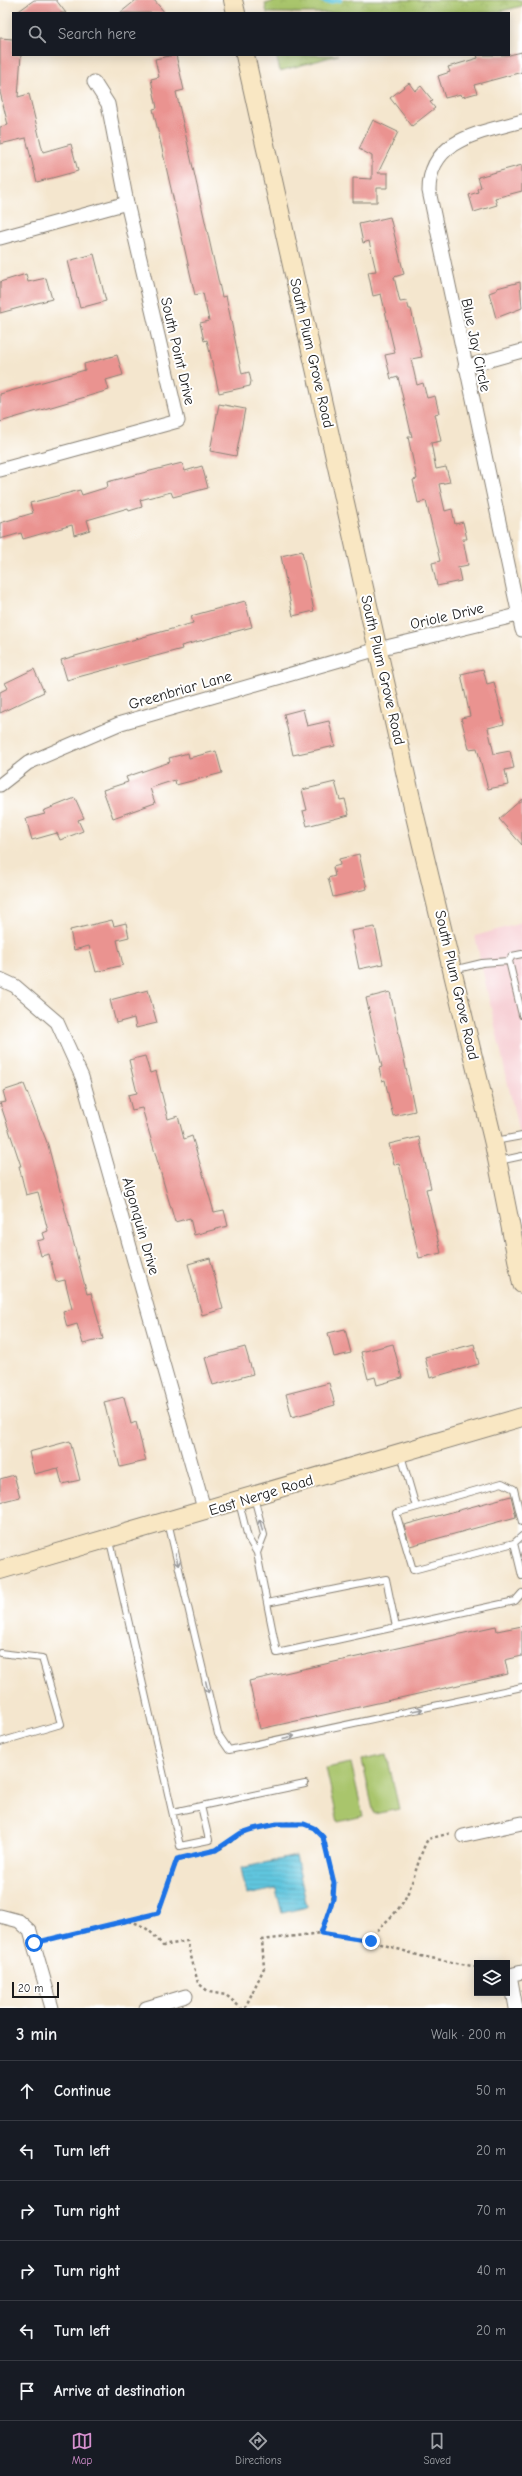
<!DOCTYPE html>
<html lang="en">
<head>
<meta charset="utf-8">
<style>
	:root { --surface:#171b24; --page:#242831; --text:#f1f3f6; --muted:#9ea1a6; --line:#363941; --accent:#d690ce }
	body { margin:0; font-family:"Comic Neue",sans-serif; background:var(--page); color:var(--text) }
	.controls { position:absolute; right:12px; bottom:12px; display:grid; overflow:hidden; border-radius:0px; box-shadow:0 2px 10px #0003 }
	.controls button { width:36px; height:36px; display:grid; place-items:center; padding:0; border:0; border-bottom:1px solid var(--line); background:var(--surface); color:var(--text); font:20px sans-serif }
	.scale { position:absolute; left:12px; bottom:10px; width:47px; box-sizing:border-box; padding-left:4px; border:2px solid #1c1c1c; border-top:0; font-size:11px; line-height:14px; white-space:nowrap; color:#1c1c1c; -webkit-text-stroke:3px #fff; paint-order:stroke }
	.stop { position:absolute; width:12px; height:12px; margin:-9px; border:3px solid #1a73e8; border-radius:50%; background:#fff }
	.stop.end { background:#1a73e8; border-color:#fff; box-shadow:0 1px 4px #0008 }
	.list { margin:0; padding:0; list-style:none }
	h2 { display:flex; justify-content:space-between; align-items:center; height:52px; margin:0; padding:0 16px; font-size:17px }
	h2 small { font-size:13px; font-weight:400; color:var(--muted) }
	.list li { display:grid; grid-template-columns:26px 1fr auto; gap:12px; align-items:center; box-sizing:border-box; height:60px; padding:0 16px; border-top:1px solid var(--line) }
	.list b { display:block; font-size:15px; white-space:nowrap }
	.list em { font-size:13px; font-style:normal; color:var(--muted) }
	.icon { flex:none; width:22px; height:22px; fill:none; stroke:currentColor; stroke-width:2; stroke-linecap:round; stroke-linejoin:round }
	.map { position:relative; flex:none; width:522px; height:2008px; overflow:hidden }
	.search { position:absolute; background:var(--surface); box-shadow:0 2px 10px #0003; left:12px; right:12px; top:12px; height:44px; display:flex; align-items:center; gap:10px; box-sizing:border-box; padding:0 14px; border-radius:0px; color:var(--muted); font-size:15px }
	.sheet { height:412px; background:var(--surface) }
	nav { display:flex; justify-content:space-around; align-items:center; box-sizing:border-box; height:56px; border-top:1px solid var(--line); background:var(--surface); font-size:11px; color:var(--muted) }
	nav a { display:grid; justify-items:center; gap:2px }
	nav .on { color:var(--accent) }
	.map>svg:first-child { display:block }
	.built { fill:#f7cfd4 }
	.grass { fill:#a9c56c; stroke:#627044 }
	.park { fill:url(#park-crowns); stroke:#627044 }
	.water { fill:url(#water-rules); stroke:#3e717e }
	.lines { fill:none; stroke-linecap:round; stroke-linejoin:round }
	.stream { stroke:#61c6df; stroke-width:4.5 }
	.building { fill:#ea9390 }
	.lane-casing { stroke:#888175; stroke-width:8 }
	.street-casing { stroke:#888175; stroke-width:15 }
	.secondary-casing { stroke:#888175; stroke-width:20 }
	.path { stroke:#888175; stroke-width:2.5; stroke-dasharray:3 3; stroke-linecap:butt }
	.lane { stroke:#fff; stroke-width:6 }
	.street { stroke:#fff; stroke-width:13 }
	.secondary { stroke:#f9e7c3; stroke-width:18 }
	.oneway { stroke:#999 }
	.route { stroke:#1a73e8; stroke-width:5 }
	.labels { text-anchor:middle; stroke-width:4; stroke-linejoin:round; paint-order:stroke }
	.street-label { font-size:15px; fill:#1c1c1c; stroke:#fff }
</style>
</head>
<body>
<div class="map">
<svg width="522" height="2008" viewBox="0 0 522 2008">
	<defs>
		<pattern id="park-crowns" width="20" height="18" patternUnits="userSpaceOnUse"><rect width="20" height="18" fill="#a9c56c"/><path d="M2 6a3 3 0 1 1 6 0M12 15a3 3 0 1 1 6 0" fill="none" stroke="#91a95d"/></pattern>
		<pattern id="water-rules" width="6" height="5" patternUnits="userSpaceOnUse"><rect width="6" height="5" fill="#61c6df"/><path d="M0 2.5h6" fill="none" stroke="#54aabf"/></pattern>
	</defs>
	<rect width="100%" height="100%" fill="#fff"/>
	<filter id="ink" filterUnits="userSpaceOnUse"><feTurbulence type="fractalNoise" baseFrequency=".025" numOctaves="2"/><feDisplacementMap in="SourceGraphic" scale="8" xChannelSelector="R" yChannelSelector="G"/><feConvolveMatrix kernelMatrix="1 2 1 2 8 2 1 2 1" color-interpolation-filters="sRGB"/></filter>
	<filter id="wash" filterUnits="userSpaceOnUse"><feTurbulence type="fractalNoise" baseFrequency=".012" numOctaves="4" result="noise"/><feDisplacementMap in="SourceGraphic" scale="16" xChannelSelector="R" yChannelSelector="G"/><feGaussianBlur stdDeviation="0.9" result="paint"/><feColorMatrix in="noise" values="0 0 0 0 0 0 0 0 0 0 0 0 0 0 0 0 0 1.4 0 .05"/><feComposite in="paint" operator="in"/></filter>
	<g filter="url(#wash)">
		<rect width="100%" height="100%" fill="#f4e6ce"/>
		<path class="built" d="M522 923V1147L475 936Z"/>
		<path class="grass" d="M387 1755 399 1809 374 1814 362 1760Z
			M351 1763 363 1816 338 1822 326 1768Z"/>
		<path class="park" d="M279 0H522V6L494 13H267L265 4Z
			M276 55H338L280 71Z"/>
		<path class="water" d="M296 1856 307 1907 282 1913 276 1889 247 1895 241 1868Z"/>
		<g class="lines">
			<path class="stream" d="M321 0 327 2 340 0"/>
		</g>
		<g id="blocks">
			<path class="building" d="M34 0H56L66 13H16Z
				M136 0H154L165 13H120Z
				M0 38 13 39V55H21L18 97 29 94 43 152 71 144 78 171 37 182 26 138 0 144V127L8 125 0 92Z
				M522 52V72L474 85 477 93 462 97 461 94 445 98 438 76 450 72 448 67 478 58 477 55H509Z
				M174 55H176L184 90 176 92 222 297 226 296 242 374 249 372 251 381 250 386 219 393 207 340 204 341 200 323 209 321 203 293 195 295 153 109 157 108 151 79 159 77 155 59Z
				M409 83 415 91 421 86 433 101 430 102 435 108 412 126 390 98Z
				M373 120 398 132 378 173H388V188H377V202H353V178L372 179V156L359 149Z
				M522 165V191L495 198 497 205 474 212 469 195 478 192 477 189 481 187 478 177Z
				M390 217 404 274 394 277 400 302 407 301 409 309H411L422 357 411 359 417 385 423 383 427 398 435 396 439 413 435 414 441 441 431 443 436 469 446 467 450 482 439 484 445 511 452 509 455 524 463 522 467 539H463L468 565 458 567 461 581 437 586 432 563 440 561 426 501 418 503 413 480 417 479 408 437H412L398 377 391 379 385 355 395 353 381 294 373 296 368 272 376 271 369 241 363 243 359 224Z
				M94 254 106 301 80 308 68 261Z
				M26 274 28 282 46 278 52 299 0 313V282Z
				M520 282 522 308 496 318 489 293 497 290V288Z
				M117 355 123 375 106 380 109 390 0 422V394L85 370 84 364Z
				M219 404 245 409 236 456 210 451Z
				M182 463 185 471 202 466 208 488 173 497 171 492 140 500 142 507 129 511 128 508 87 520 90 530 74 535 72 525 23 539 21 533 0 539V523L33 513 30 503 80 490 82 495 108 487 107 482Z
				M302 551 314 611 293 616 281 556Z
				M245 601 252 627 181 646 182 649 67 680 61 660 193 623 191 616Z
				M34 669 44 692 0 713V692L8 688 5 683Z
				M483 669 487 684 494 682 504 724 488 728 494 754 510 751 514 768 505 770 508 785 488 789 477 748 469 749 461 718 470 716 461 674Z
				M303 709 307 726 329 721 335 746 293 755 284 714Z
				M216 751 222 773 176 785 175 780 150 788 155 803 113 818 103 790 128 782 126 777 170 762 169 758 188 753 189 758Z
				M335 782 340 800 345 799 349 815 307 826 303 811 307 810 302 790Z
				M75 798 84 818 78 820 83 831 60 840 57 833 32 840 26 819 45 814 43 811Z
				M522 799V845L499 819Z
				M359 854 367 889 333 897 328 878 335 876 333 867 340 865 339 859Z
				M112 920 114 926 126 923 129 937 117 940 123 965 96 972 89 946 74 950 70 930Z
				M375 927 383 964 359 969 351 931Z
				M148 990 157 1023 136 1028 134 1018 116 1023 110 1000Z
				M390 992 415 1111 393 1116 385 1080 382 1081 379 1068 382 1067 366 998Z
				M145 1056 150 1073 156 1071 168 1119 178 1116 184 1139 192 1136 214 1212 224 1210 228 1226 194 1235 190 1218 175 1222 142 1108 132 1110 128 1095 137 1093 129 1060Z
				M24 1084 48 1145 87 1294 91 1293 103 1339 83 1344 77 1324 67 1327 63 1312 72 1309 65 1280 56 1282 49 1254 41 1256 37 1241 45 1239 43 1233 48 1231 38 1192 26 1195 19 1166H21L0 1103 6 1102 3 1091Z
				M419 1137 431 1188 426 1189 441 1253 419 1258 399 1164 394 1165 389 1144Z
				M210 1258 223 1309 202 1315 188 1264Z
				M345 1329 351 1353 334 1357 328 1333Z
				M393 1344 402 1378 377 1385 375 1377 368 1379 361 1352Z
				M474 1344 479 1364 430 1378 425 1357Z
				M245 1347 253 1374 213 1385 205 1358Z
				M329 1383 335 1405 292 1417 286 1394Z
				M124 1397 131 1424 136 1422 146 1461 120 1467 104 1402Z
				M70 1441 80 1480 62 1484 58 1468 34 1474 29 1452Z
				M14 1475 20 1497 0 1502V1479Z
				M511 1496 516 1517 410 1546 404 1525Z
				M496 1626 497 1631 522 1626V1656L505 1660 508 1674 260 1729 249 1681Z"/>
		</g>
	</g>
	<g filter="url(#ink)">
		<use href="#blocks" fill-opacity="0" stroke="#888175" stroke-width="1"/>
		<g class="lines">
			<defs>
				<path id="lane" d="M509 961 512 956 522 954
					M453 970 482 963 509 961 522 1015
					M495 1141 522 1136
					M499 1161 522 1156
					M401 1455 416 1507
					M254 1497 264 1535 257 1553
					M239 1502 248 1538 257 1553 277 1653 515 1601 522 1593
					M168 1522 218 1734 229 1750 522 1687
					M522 1522 514 1489 502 1483 396 1513 413 1570 514 1543 522 1576
					M110 1541 180 1846 209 1840 201 1806 173 1812
					M514 1543 522 1536
					M267 1603 386 1579 396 1627
					M0 1653 42 1658 61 1724 0 1742
					M201 1806 305 1784"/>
				<path id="street" d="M522 121C481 133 429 138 429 191L522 630
					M0 238 127 203
					M465 367 522 351
					M0 470 178 421 127 203 108 104 94 82
					M0 785 28 763 121 723 378 649 522 614
					M0 979 15 986 57 1022 82 1077 205 1512
					M463 1836 522 1823
					M0 1916 19 1921 30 1931 52 2008
					M146 2008 186 1996
					M516 2008 510 1975 522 1972"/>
				<path id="secondary" d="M233 0 236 13
					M245 55 415 816 494 1144 522 1284
					M0 1570 522 1417"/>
			</defs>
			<use href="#lane" class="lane-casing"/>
			<use href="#street" class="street-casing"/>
			<use href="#secondary" class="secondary-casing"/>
			<path class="path" d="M214 1851C228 1846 237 1834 251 1830 270 1824 311 1815 323 1837 326 1843 327 1852 328 1858 336 1892 332 1901 321 1933
				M129 1921 158 1913 177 1859 186 1857
				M47 1940 129 1921C145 1925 153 1933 163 1946L187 1941 198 1983 209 1992 226 1995 241 2008
				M371 1941C379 1925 389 1921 399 1908 414 1888 416 1861 428 1839L451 1833
				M245 2008 264 1968 262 1940 321 1933 371 1941 421 1956 477 1967"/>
			<use href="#lane" class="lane"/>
			<use href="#street" class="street"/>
			<use href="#secondary" class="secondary"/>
		</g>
		<defs><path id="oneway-shaft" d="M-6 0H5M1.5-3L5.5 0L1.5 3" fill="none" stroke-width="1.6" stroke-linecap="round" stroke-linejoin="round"/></defs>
		<g class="oneway">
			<use href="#oneway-shaft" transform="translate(261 1525) rotate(-104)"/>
			<use href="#oneway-shaft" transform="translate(177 1560) rotate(77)"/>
			<use href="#oneway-shaft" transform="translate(207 1687) rotate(77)"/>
			<use href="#oneway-shaft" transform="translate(417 1710) rotate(-12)"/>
			<use href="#oneway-shaft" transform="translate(289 1737) rotate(-12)"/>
		</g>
	</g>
	<g class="lines" filter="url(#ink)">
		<path class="route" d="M34 1943 158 1913 177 1859 216 1850 241 1833 253 1829 277 1824H304L314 1828 323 1837 334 1883 333 1899 321 1933 371 1941"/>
	</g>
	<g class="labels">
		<g class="street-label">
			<text transform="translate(476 345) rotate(78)" y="5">Blue Jay Circle</text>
			<text transform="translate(178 351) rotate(77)" y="5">South Point Drive</text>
			<text transform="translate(312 353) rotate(77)" y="5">South Plum Grove Road</text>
			<text transform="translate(447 616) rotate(-13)" y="5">Oriole Drive</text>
			<text transform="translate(383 670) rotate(77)" y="5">South Plum Grove Road</text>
			<text transform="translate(180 690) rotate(-16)" y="5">Greenbriar Lane</text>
			<text transform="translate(457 985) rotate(77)" y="5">South Plum Grove Road</text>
			<text transform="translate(141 1226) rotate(74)" y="5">Algonquin Drive</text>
			<text transform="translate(261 1495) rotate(-17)" y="5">East Nerge Road</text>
		</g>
	</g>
</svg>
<div class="controls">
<button><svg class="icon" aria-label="layers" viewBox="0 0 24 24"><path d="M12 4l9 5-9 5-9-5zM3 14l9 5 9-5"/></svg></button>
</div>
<div class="scale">20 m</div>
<div class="stop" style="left:34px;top:1943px"></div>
<div class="stop end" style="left:371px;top:1941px"></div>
<div class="search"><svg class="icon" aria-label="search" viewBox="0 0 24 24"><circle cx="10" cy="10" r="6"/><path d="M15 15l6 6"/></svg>Search here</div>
</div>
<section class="sheet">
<h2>3 min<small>Walk · 200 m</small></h2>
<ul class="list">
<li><svg class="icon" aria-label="ahead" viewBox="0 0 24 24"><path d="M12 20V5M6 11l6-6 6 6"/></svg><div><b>Continue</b></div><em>50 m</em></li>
<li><svg class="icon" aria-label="left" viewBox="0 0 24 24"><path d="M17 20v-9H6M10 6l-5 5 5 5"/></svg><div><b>Turn left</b></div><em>20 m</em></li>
<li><svg class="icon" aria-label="right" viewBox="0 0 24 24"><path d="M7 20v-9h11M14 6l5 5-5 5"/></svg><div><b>Turn right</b></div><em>70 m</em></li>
<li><svg class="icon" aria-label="right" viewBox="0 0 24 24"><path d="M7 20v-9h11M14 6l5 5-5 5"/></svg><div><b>Turn right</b></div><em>40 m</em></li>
<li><svg class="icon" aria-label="left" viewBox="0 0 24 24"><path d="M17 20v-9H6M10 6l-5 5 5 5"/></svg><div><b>Turn left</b></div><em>20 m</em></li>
<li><svg class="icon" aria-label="arrive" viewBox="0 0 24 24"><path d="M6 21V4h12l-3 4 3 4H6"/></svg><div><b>Arrive at destination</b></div></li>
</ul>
</section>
<nav>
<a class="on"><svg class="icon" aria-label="map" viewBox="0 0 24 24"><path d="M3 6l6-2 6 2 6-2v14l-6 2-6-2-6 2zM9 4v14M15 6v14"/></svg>Map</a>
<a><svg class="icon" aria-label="directions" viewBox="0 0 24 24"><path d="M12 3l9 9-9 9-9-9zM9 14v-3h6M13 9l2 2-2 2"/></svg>Directions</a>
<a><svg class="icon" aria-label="saved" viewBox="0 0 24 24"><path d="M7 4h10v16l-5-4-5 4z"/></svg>Saved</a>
</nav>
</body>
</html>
